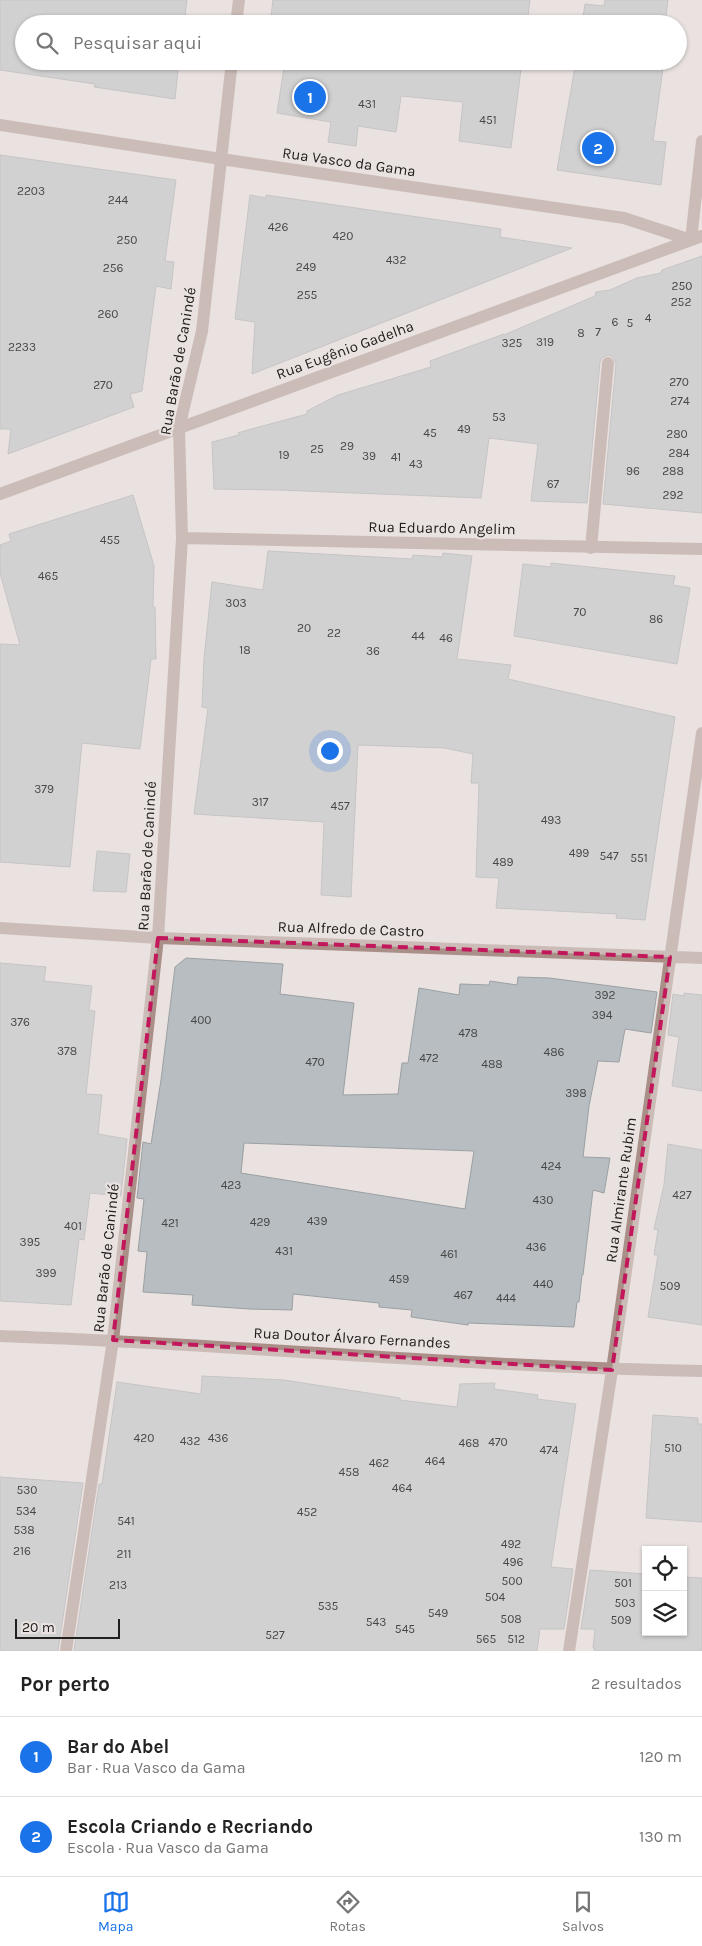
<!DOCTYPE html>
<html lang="pt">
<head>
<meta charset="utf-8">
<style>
	:root { --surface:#fff; --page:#f2f2f2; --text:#222; --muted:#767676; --line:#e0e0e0; --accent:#1a73e8 }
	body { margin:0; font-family:Karla,sans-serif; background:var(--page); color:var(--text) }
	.controls { position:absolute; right:15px; bottom:15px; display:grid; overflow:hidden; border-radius:0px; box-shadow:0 1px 4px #0004 }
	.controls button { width:45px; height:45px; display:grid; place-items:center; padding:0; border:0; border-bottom:1px solid var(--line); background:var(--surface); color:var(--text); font:25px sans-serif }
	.scale { position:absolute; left:15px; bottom:12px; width:105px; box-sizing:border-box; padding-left:5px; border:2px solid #22201f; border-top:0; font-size:14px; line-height:18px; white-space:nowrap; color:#22201f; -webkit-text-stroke:4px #e9e2e0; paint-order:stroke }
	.you { position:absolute; left:329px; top:750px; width:18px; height:18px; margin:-12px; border:4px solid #fff; border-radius:50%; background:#1a73e8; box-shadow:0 0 0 8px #1a73e833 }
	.badge { display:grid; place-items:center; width:32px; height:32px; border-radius:50%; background:var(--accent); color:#fff; font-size:16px; font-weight:700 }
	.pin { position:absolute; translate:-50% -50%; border:2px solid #fff; box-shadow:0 1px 5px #0006 }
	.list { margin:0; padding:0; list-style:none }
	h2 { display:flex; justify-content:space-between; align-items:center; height:65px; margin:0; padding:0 20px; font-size:21px }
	h2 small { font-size:16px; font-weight:400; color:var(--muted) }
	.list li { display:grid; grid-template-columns:32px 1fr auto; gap:15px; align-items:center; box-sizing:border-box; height:80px; padding:0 20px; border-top:1px solid var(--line) }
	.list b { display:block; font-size:19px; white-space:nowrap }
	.list p { margin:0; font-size:16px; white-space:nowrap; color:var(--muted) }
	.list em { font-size:16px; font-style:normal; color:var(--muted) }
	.icon { flex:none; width:28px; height:28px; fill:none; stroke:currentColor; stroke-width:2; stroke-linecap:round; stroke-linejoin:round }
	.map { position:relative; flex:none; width:702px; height:1651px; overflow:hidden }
	.search { position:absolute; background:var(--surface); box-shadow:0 1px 4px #0004; left:15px; right:15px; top:15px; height:55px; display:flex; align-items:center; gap:12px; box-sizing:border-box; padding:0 18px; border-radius:28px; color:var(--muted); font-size:19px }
	.sheet { height:225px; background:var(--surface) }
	nav { display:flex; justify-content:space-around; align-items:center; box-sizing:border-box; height:70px; border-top:1px solid var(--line); background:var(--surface); font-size:14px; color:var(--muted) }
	nav a { display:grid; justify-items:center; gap:2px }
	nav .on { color:var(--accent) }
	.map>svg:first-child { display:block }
	.building { fill:#b7bdc0; stroke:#9ba0a3; fill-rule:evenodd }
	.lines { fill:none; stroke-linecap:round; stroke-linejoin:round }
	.lane { stroke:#a98f88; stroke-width:12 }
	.street { stroke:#a98f88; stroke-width:12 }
	.marked { fill:none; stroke:#c2185b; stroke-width:4; stroke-dasharray:10 6; stroke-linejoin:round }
	.labels { text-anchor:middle; stroke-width:4.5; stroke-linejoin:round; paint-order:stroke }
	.number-label { font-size:12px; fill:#474747 }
	.street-label { font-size:15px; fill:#22201f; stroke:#e9e2e0 }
</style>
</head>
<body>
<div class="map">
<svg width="702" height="1651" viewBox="0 0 702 1651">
	<rect width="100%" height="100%" fill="#e9e2e0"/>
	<path class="building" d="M0 0H187L184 24H24V61H179L175 99 94 87 95 84 0 70Z
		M273 0H530L527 24H270Z
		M605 0H668L665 24H582L585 4 604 6Z
		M285 61H522L511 148 459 141 463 102 401 96 396 132 358 126 356 146 328 142 331 122 277 113Z
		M576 61H664L653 141 666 142 661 185 557 170Z
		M0 155 176 180 165 261 174 262 171 289 156 286 142 391 130 394 134 407 8 454 11 429H0Z
		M250 195 266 198V195L501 229 500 237 572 248 252 374 255 322 235 319Z
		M702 256V513L603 504 616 364 613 357 608 355 602 358 600 362 587 503 531 501 538 444 489 438 481 498 279 490 214 489 212 442 239 435 238 433 248 430 307 414V411L338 395 431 367 430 361 504 334V335L595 296 596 292 610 290 637 278 661 273 662 270Z
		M133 495 154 566 153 607H155L156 659H151L140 749 82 743 70 867 0 862V644L20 645 0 573V545L11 541 9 534Z
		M268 551 412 559 413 555 442 557 443 553 472 556 457 659 511 665 508 679 675 717 645 920 616 918 617 914 496 908 499 878 476 877 479 783H471L473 754 445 748 358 745 351 897 321 895 324 822 194 814 208 708 202 707 204 659 212 582 263 590Z
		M551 563 675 576 673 585 690 588 677 664 514 636 523 564 551 567Z
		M97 851 130 854 126 892 93 891Z
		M186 958 283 964 280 994 354 1003 343 1095 398 1094 402 1063H408L419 988 459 995 460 984 489 985 490 981 517 985 518 977 549 978 657 992 651 1033 625 1029 619 1062 598 1061 589 1106 583 1157 610 1158 604 1193 593 1190 583 1275H582L579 1302H577L574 1327 468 1323V1325L411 1317 412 1310 379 1307V1303L293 1294 292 1310 249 1309 192 1305 193 1295 143 1292 147 1252 138 1251 144 1199 137 1198 143 1142 151 1144 161 1080 175 967ZM244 1143 474 1151 465 1209 241 1173Z
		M0 963 46 967 44 981 92 986 89 1010 95 1011 86 1094 102 1095 98 1134 127 1139 121 1196 90 1193 84 1240 79 1239 71 1305 0 1301Z
		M684 993 702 995V1091L672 1086 679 1037 668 1035 673 994 684 996Z
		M668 1144 702 1150V1325L648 1317 658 1255H654L658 1230 654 1229 664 1185Z
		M202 1376 284 1380 400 1398V1400L457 1407 460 1384 495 1383 494 1389 538 1395 537 1399 576 1404 551 1567 573 1569 564 1629H540L537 1651H74L99 1484H102L117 1382 201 1394Z
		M653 1415 698 1418V1424H702V1522L646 1518Z
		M0 1477 83 1483 58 1651H0Z
		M590 1570 646 1574V1632H683V1577L702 1578V1651H594L595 1648H593L595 1629H581Z"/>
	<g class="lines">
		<path class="lane" d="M591 548 608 363"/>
		<path class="street" d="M236 24 239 0
			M0 125 221 159 624 218 691 240
			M691 240 702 141
			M0 494 702 236
			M182 538 702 549
			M0 928 158 938 702 958
			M0 1336C234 1344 468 1367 702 1371
			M66 1651 113 1340 158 938 182 538 179 428 202 331 232 61
			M569 1651 612 1370 702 733"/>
	</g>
	<path d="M0 0H702V1651H0ZM158 938 670 957 612 1370 113 1340Z" fill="#e9e2e0" fill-opacity=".55" fill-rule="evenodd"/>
	<path class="marked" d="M158 938 670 957 612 1370 113 1340Z"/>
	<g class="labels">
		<g class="number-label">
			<text x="367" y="108">431</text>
			<text x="488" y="124">451</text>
			<text x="31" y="195">2203</text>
			<text x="118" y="204">244</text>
			<text x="278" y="231">426</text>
			<text x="343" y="240">420</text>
			<text x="127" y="244">250</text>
			<text x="396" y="264">432</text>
			<text x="306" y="271">249</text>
			<text x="113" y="272">256</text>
			<text x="682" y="290">250</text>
			<text x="307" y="299">255</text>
			<text x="681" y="306">252</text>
			<text x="108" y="318">260</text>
			<text x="648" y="322">4</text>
			<text x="615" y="326">6</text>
			<text x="630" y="327">5</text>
			<text x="598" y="336">7</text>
			<text x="581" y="337">8</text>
			<text x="545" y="346">319</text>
			<text x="512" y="347">325</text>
			<text x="22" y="351">2233</text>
			<text x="679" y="386">270</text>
			<text x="103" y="389">270</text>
			<text x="680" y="405">274</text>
			<text x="499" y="421">53</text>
			<text x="464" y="433">49</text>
			<text x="430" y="437">45</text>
			<text x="677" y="438">280</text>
			<text x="347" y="450">29</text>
			<text x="317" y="453">25</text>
			<text x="679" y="457">284</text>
			<text x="284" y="459">19</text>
			<text x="369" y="460">39</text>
			<text x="396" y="461">41</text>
			<text x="416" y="468">43</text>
			<text x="633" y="475">96</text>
			<text x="673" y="475">288</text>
			<text x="553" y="488">67</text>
			<text x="673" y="499">292</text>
			<text x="110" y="544">455</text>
			<text x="48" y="580">465</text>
			<text x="236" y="607">303</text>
			<text x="580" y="616">70</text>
			<text x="656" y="623">86</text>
			<text x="304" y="632">20</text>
			<text x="334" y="637">22</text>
			<text x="418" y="640">44</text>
			<text x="446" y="642">46</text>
			<text x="245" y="654">18</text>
			<text x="373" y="655">36</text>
			<text x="44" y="793">379</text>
			<text x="260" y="806">317</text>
			<text x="340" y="810">457</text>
			<text x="551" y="824">493</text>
			<text x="579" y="857">499</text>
			<text x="609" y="860">547</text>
			<text x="639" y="862">551</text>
			<text x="503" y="866">489</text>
			<text x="605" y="999">392</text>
			<text x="602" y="1019">394</text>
			<text x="201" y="1024">400</text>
			<text x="20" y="1026">376</text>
			<text x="468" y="1037">478</text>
			<text x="67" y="1055">378</text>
			<text x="554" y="1056">486</text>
			<text x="429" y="1062">472</text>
			<text x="315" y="1066">470</text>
			<text x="492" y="1068">488</text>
			<text x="576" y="1097">398</text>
			<text x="551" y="1170">424</text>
			<text x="231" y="1189">423</text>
			<text x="682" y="1199">427</text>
			<text x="543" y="1204">430</text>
			<text x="317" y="1225">439</text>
			<text x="260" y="1226">429</text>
			<text x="170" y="1227">421</text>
			<text x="73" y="1230">401</text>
			<text x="30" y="1246">395</text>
			<text x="536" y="1251">436</text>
			<text x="284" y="1255">431</text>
			<text x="449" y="1258">461</text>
			<text x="46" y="1277">399</text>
			<text x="399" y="1283">459</text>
			<text x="543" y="1288">440</text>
			<text x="670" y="1290">509</text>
			<text x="463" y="1299">467</text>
			<text x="506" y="1302">444</text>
			<text x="144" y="1442">420</text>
			<text x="218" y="1442">436</text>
			<text x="190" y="1445">432</text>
			<text x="498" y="1446">470</text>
			<text x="469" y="1447">468</text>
			<text x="673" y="1452">510</text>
			<text x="549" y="1454">474</text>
			<text x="435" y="1465">464</text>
			<text x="379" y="1467">462</text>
			<text x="349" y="1476">458</text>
			<text x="402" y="1492">464</text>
			<text x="27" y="1494">530</text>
			<text x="26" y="1515">534</text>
			<text x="307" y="1516">452</text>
			<text x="126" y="1525">541</text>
			<text x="24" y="1534">538</text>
			<text x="511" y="1548">492</text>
			<text x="22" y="1555">216</text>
			<text x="124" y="1558">211</text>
			<text x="513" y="1566">496</text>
			<text x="512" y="1585">500</text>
			<text x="623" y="1587">501</text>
			<text x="118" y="1589">213</text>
			<text x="495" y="1601">504</text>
			<text x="625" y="1607">503</text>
			<text x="328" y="1610">535</text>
			<text x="438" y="1617">549</text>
			<text x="511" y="1623">508</text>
			<text x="621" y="1624">509</text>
			<text x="376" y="1626">543</text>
			<text x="405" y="1633">545</text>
			<text x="275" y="1639">527</text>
			<text x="486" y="1643">565</text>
			<text x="516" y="1643">512</text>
		</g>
		<g class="street-label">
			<text transform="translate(349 162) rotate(8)" y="5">Rua Vasco da Gama</text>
			<text transform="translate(345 350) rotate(-20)" y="5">Rua Eugênio Gadelha</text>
			<text transform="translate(178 361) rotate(-80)" y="5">Rua Barão de Canindé</text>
			<text transform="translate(442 528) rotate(1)" y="5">Rua Eduardo Angelim</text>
			<text transform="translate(147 856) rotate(-87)" y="5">Rua Barão de Canindé</text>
			<text transform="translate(351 929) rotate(2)" y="5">Rua Alfredo de Castro</text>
			<text transform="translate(621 1190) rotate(-82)" y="5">Rua Almirante Rubim</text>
			<text transform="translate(106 1258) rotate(-84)" y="5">Rua Barão de Canindé</text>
			<text transform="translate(352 1338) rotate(3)" y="5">Rua Doutor Álvaro Fernandes</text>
		</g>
	</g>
</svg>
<div class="controls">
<button><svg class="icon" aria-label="locate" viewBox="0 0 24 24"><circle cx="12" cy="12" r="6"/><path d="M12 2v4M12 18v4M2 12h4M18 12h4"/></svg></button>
<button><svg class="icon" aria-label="layers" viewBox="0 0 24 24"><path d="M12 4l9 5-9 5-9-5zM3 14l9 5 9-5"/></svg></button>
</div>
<div class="scale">20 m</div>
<div class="you"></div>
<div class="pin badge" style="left:310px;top:97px">1</div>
<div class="pin badge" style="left:598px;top:148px">2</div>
<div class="search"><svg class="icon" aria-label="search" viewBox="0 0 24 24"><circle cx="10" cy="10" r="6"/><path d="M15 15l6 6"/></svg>Pesquisar aqui</div>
</div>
<section class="sheet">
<h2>Por perto<small>2 resultados</small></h2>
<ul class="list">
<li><span class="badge">1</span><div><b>Bar do Abel</b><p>Bar · Rua Vasco da Gama</p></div><em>120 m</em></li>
<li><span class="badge">2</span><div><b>Escola Criando e Recriando</b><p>Escola · Rua Vasco da Gama</p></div><em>130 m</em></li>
</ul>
</section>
<nav>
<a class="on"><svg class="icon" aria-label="map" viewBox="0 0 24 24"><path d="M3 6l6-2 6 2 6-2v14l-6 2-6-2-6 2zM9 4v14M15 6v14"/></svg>Mapa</a>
<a><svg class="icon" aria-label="directions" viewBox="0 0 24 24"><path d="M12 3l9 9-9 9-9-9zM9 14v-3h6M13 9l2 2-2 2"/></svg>Rotas</a>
<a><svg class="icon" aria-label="saved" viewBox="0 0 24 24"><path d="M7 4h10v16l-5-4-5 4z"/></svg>Salvos</a>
</nav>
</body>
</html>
